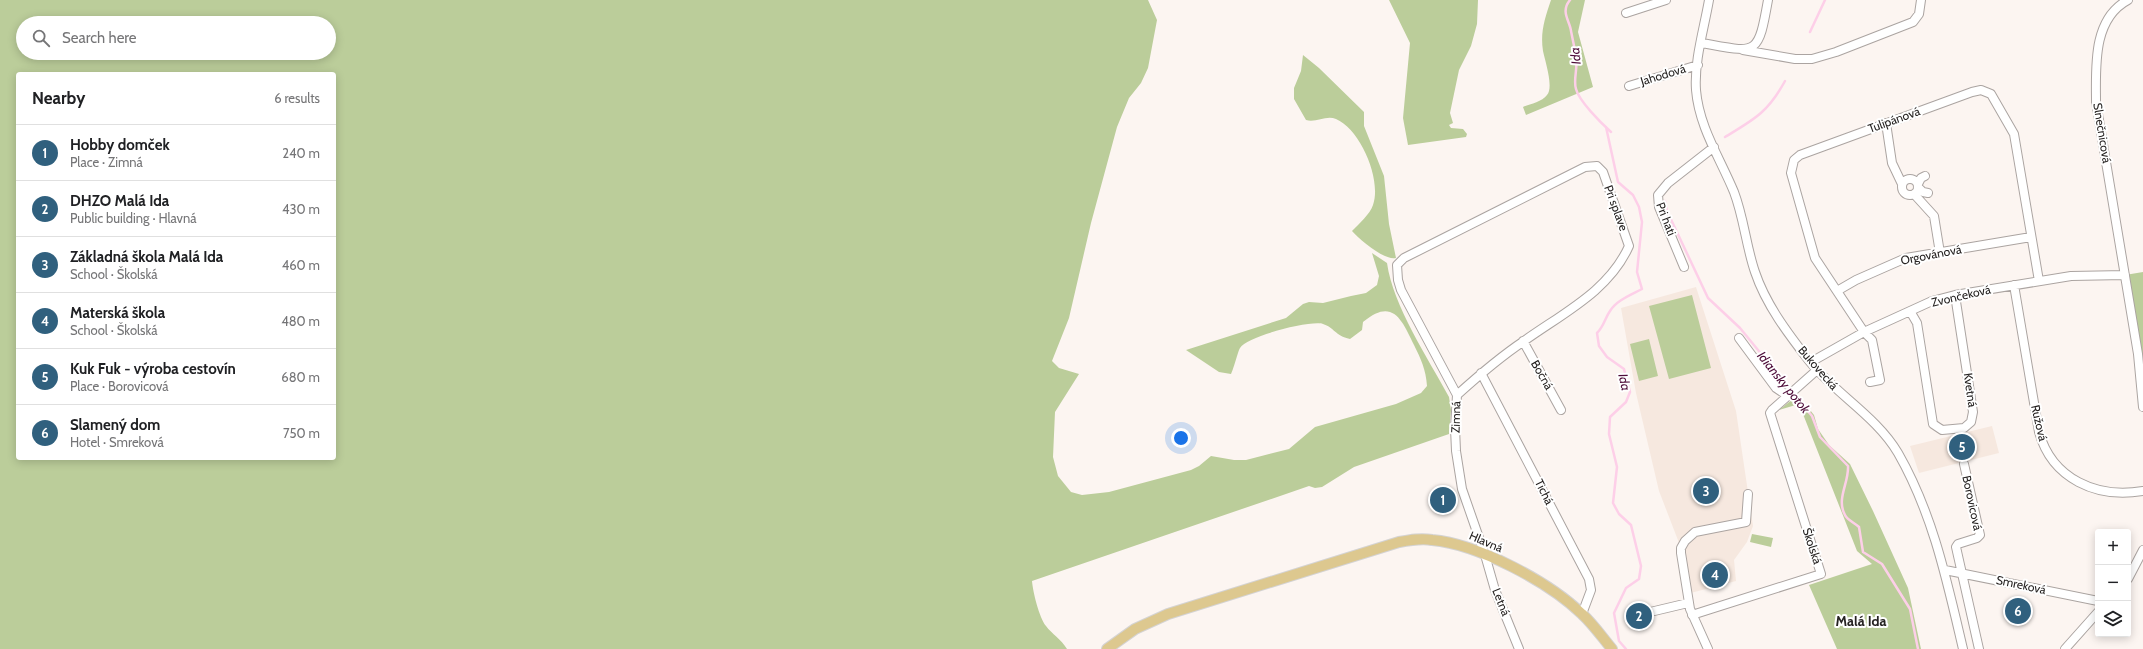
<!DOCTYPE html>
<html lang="en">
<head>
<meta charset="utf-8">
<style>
	:root { --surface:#fff; --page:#f2f2f2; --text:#202124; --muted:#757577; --line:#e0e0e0; --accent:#30607e }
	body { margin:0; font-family:Cabin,sans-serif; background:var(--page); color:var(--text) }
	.controls { position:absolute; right:12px; bottom:12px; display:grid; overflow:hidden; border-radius:4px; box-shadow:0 2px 10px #0003 }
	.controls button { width:36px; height:36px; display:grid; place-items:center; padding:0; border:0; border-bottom:1px solid var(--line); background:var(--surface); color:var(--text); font:20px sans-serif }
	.you { position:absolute; left:1181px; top:438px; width:14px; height:14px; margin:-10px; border:3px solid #fff; border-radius:50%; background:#1a73e8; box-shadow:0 0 0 6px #1a73e833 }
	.badge { display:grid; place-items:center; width:26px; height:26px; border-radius:50%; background:var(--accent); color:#fff; font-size:13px; font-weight:700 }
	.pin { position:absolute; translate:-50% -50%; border:2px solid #fff; box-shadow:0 1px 4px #0006 }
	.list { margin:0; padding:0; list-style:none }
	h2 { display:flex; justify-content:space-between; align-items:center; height:52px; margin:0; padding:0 16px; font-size:17px }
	h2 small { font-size:13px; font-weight:400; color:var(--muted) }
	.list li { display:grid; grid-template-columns:26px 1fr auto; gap:12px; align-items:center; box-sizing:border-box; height:56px; padding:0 16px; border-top:1px solid var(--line) }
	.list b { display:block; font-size:15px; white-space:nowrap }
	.list p { margin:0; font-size:13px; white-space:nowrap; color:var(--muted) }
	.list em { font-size:13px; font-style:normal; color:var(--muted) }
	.icon { flex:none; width:22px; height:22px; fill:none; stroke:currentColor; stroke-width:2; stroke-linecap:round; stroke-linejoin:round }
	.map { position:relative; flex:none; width:2143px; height:649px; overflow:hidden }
	.search { position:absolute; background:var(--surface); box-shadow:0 2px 10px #0003; left:16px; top:16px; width:320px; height:44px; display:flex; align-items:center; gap:10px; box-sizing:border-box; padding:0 14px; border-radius:22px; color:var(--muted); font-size:15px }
	.panel { position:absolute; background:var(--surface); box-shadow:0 2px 10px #0003; left:16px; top:72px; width:320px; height:388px; border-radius:4px }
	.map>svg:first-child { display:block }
	.built { fill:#f6e8df }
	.green { fill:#bbcd9a; fill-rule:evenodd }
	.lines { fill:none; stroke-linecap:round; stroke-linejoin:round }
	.stream { stroke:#fdcfe8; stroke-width:2.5 }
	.minor-casing { stroke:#aba4a1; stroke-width:10 }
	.major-casing { stroke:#d4d3d3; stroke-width:12 }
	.minor { stroke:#fff; stroke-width:8 }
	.major { stroke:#ddc88f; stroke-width:10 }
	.labels { text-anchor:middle; stroke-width:4; stroke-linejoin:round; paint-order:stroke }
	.street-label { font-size:12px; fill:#262322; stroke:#fff }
	.water-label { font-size:13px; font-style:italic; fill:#4e0d39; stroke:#fff }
	.quarter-label { font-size:14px; font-weight:bold; fill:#262322; stroke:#fff }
</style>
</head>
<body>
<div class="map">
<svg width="2143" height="649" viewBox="0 0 2143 649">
	<rect width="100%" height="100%" fill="#fcf5f1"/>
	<path class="built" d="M1696 287 1736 411 1753 526 1747 542 1734 560 1736 581 1687 594 1681 548 1659 491 1636 393 1621 308Z
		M1992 426 1999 453 1919 473 1910 446Z"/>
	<path class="green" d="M0 0H1148L1157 20 1148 68 1141 83 1129 98 1117 127 1091 223 1069 318 1052 361 1059 368 1079 374 1055 412 1053 457 1058 476 1071 492 1082 495 1109 492 1191 470 1199 466 1211 456 1234 460H1246L1289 449 1315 427 1396 404 1421 393 1427 386C1426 370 1421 359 1414 345 1402 320 1393 297 1363 322L1362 330 1350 339C1335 336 1334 327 1323 324 1311 320 1247 336 1240 348 1238 351 1234 368 1231 374L1219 372 1186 350 1286 318 1303 304 1309 302 1323 303 1351 296 1366 293 1377 285 1379 276 1372 253 1387 263C1393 306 1428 358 1449 397L1451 410 1449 434 1354 467 1322 487 1315 488 1309 486 1032 581C1033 592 1039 617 1046 626 1052 634 1061 639 1067 649H0ZM23 23H329V53H23ZM18 74H334V458H18Z
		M1389 0H1478L1477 24 1471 46 1459 70 1450 113 1453 123 1449 125 1451 128 1463 129 1467 134 1466 137 1408 145 1403 118 1410 43Z
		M1551 0H1585L1578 32 1593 87 1526 115 1523 107C1530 104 1542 102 1547 95 1554 87 1545 61 1543 51 1540 32 1545 18 1551 0Z
		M1303 55 1319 68 1364 112V126L1384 176 1389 224 1396 258C1385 261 1360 240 1352 231 1359 224 1370 214 1373 205 1382 179 1360 129 1336 119 1326 115 1316 123 1306 120L1294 99V88L1301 71Z
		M2143 272V370L2125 275Z
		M1692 295 1711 368 1669 379 1649 306Z
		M1649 339 1658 376 1639 381 1630 344Z
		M1798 395 1814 415 1818 429 1829 445 1850 464 1873 511 1908 588 1921 649H1837L1809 585 1872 564 1857 551 1799 404 1779 410Z
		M1752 534 1773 538 1771 547 1750 542Z"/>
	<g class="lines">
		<path class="stream" d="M1570 0C1560 12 1570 21 1571 31 1573 41 1575 49 1576 58 1578 68 1573 80 1576 89 1579 101 1601 123 1611 132
			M1810 32 1825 0
			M1606 127 1618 182 1633 195 1639 207 1642 222 1637 272 1642 289C1631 295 1617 300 1610 311 1605 318 1604 326 1597 333L1599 346 1607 357 1624 369 1630 392 1626 402 1610 417 1609 434 1617 467 1613 503 1619 514 1631 525 1641 566 1639 579 1626 588 1614 613 1619 641 1626 649
			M1725 137C1755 119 1768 112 1785 81
			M1665 201 1667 211 1708 298 1740 328 1812 416 1820 437 1848 466C1849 483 1836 499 1845 515 1847 520 1855 523 1859 527L1863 552 1882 564 1910 609 1918 649"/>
		<defs>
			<path id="minor" d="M1709 0C1704 29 1694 61 1696 90 1699 127 1720 158 1734 192 1744 218 1746 246 1755 272 1766 305 1789 335 1810 362 1836 394 1877 417 1898 453 1933 514 1947 581 1963 649
				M2128 0C2092 19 2096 68 2096 102L2138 354 2143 407
				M1626 13 1666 0
				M1702 43C1757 53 1758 57 1768 0
				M1743 50 1795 59H1812L1836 52 1913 22 1919 14 1921 0
				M1629 86 1698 65
				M1886 123 1892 163 1902 184
				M1902 187a8 8 0 1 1 16 0a8 8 0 1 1-16 0Z
				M1918 184 1921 178 1925 176
				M1918 187 1923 192 1928 193
				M1914 194 1934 216 1940 253
				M1684 267 1659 207 1658 195 1668 183 1714 147
				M2014 285 2039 432C2052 479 2097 499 2143 491
				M1837 291 1856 280 1906 258 2031 237
				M1910 311 1917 323 1933 424 1942 430 1964 428 1971 422 1973 412 1955 295
				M1739 338 1776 388 1788 396
				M1523 341 1561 410
				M1811 362 1864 332 1932 301 1955 295 2071 276 2125 275
				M1481 373 1589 579 1591 590 1582 614
				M1870 382 1880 380 1872 340 1864 332 1815 258 1791 173 1794 160 1800 155 1972 92 1981 90 1991 94 2014 134 2039 281
				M1457 395C1478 376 1500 357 1524 341 1563 313 1609 291 1629 246L1603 172 1597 166 1585 167 1404 258 1397 265 1398 280 1401 290 1457 395 1455 428 1456 451 1462 489 1485 555 1495 590 1519 649
				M1964 464 1980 535 1977 538 1958 544 1956 547 1979 649
				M1945 570 2098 601
				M2128 579 2143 550
				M1646 613 1688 603
				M1692 615 1821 574 1770 413 1772 410 1817 370
				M1708 649 1690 609 1681 553V548L1685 541 1695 532 1746 522 1748 494
				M2065 649 2098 612"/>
			<path id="major" d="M1107 649 1135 629 1168 614 1399 542C1410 540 1421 538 1432 540 1478 544 1549 582 1582 614 1593 624 1602 637 1612 649"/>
		</defs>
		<use href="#minor" class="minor-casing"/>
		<use href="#major" class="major-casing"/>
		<use href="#minor" class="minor"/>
		<use href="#major" class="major"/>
	</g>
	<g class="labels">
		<g class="street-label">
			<text transform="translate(1663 75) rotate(-17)" y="4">Jahodová</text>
			<text transform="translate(1894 120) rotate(-20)" y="4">Tulipánová</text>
			<text transform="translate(2102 133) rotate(81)" y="4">Slnečnicová</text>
			<text transform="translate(1616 208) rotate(70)" y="4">Pri splave</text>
			<text transform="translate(1666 219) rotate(69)" y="4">Pri hati</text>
			<text transform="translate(1931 255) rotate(-11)" y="4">Orgovánová</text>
			<text transform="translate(1961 296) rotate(-13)" y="4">Zvončeková</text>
			<text transform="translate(1818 368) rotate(49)" y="4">Bukovecká</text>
			<text transform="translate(1542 375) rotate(60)" y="4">Bočná</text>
			<text transform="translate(1970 390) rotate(82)" y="4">Kvetná</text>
			<text transform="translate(1456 417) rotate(-88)" y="4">Zimná</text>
			<text transform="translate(2039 423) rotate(77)" y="4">Ružová</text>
			<text transform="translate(1544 492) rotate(63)" y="4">Tichá</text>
			<text transform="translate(1972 503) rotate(78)" y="4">Borovicová</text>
			<text transform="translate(1486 542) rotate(23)" y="4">Hlavná</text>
			<text transform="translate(1812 546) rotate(72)" y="4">Školská</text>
			<text transform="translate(2021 585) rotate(12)" y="4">Smreková</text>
			<text transform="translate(1501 602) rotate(68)" y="4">Letná</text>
		</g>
		<g class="water-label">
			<text transform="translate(1575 56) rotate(-96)" y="5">Ida</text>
			<text transform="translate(1625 382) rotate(78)" y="5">Ida</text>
			<text transform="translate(1784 382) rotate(51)" y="5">Idiansky potok</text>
		</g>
		<g class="quarter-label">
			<text x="1861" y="626">Malá Ida</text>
		</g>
	</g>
</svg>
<div class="controls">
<button>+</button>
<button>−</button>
<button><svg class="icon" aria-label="layers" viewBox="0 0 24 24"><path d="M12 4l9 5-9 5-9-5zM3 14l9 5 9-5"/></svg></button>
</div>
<div class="you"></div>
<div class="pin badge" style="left:1443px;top:500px">1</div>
<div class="pin badge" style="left:1639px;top:616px">2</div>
<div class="pin badge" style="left:1706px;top:491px">3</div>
<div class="pin badge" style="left:1715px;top:575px">4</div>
<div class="pin badge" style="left:1962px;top:447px">5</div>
<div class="pin badge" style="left:2018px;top:611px">6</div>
<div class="search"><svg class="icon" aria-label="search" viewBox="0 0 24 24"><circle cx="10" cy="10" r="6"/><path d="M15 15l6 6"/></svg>Search here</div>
<section class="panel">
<h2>Nearby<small>6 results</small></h2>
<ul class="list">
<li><span class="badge">1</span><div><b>Hobby domček</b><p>Place · Zimná</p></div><em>240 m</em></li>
<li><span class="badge">2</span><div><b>DHZO Malá Ida</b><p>Public building · Hlavná</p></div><em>430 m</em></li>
<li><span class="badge">3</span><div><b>Základná škola Malá Ida</b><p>School · Školská</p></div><em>460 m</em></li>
<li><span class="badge">4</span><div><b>Materská škola</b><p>School · Školská</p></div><em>480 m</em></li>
<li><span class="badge">5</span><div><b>Kuk Fuk - výroba cestovín</b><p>Place · Borovicová</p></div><em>680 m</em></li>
<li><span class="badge">6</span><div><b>Slamený dom</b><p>Hotel · Smreková</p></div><em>750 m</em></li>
</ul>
</section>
</div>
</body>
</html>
